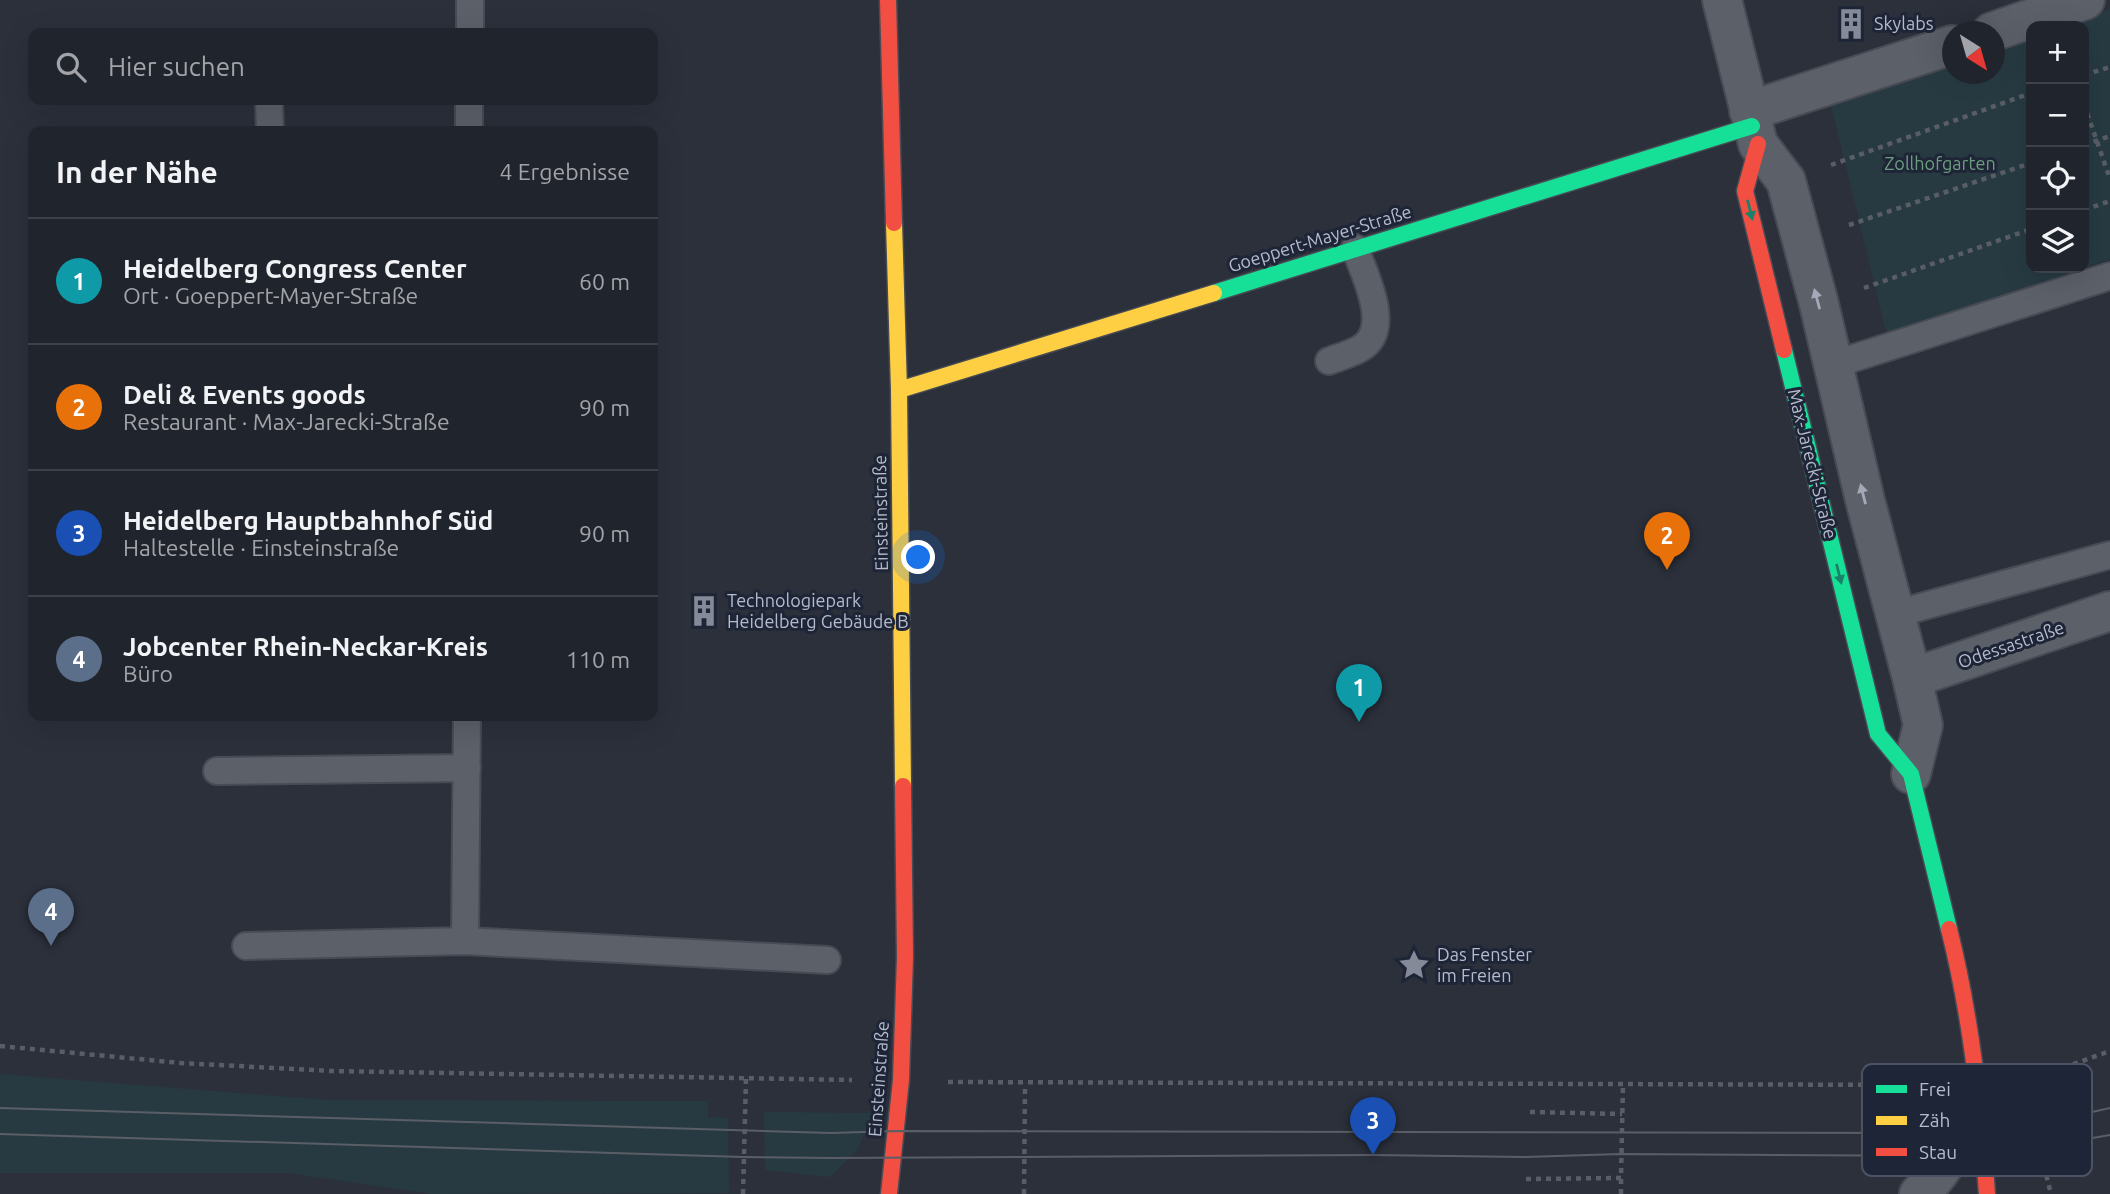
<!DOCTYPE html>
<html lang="de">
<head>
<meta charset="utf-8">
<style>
	:root { --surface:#20242c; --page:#2d3038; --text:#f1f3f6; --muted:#a2a4a9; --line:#3d4148; --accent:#0b8043 }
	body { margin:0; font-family:Ubuntu,sans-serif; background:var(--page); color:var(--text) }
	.controls { position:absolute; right:21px; top:21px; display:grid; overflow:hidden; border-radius:14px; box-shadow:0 7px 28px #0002 }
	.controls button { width:63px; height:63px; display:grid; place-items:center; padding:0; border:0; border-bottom:2px solid var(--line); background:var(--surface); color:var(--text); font:35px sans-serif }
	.compass { position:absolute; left:1942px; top:21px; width:63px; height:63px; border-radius:50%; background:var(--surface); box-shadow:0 7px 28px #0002; rotate:143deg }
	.you { position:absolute; left:919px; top:558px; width:24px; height:24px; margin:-18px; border:5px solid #fff; border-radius:50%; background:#1a73e8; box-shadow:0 0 0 10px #1a73e833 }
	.badge { display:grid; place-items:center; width:46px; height:46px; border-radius:50%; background:var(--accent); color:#fff; font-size:23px; font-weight:700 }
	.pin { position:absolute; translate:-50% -58px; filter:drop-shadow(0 2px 4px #0008) }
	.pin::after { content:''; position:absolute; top:37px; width:24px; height:21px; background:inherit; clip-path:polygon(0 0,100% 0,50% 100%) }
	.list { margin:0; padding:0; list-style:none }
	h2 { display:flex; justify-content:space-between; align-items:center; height:91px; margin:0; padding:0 28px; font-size:30px }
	h2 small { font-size:23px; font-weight:400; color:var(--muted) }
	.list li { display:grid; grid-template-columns:46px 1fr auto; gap:21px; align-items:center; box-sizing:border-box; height:126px; padding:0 28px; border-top:2px solid var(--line) }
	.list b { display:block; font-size:26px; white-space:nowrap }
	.list p { margin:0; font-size:23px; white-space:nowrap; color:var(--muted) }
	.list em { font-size:23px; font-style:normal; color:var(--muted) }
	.icon { flex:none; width:38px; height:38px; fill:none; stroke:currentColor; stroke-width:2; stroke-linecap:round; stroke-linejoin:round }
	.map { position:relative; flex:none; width:2110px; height:1194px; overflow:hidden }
	.search { position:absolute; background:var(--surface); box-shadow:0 7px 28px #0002; left:28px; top:28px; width:630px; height:77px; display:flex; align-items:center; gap:18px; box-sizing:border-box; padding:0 24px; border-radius:14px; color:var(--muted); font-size:26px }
	.panel { position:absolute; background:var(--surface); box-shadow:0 7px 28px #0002; left:28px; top:126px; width:630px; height:595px; border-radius:14px }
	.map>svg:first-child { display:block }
	.green { fill:#273a42 }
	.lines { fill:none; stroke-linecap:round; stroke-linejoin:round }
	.lane-casing { stroke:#484b54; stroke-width:30 }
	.street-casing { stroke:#484b54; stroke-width:42 }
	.fast-casing { stroke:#484b54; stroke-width:19 }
	.slow-casing { stroke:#484b54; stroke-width:19 }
	.jam-casing { stroke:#484b54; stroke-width:19 }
	.path { stroke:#595e66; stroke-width:4.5; stroke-dasharray:5 5; stroke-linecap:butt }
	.lane { stroke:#5c6069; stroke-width:26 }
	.street { stroke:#5c6069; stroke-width:38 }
	.fast { stroke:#16e098; stroke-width:16 }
	.slow { stroke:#ffcf43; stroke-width:16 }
	.jam { stroke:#f24e42; stroke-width:16 }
	.tram { stroke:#5a5e66; stroke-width:2 }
	.oneway { fill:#1a8268 }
	.oneway2 { fill:#a4a9b8 }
	.labels { text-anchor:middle; stroke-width:6; stroke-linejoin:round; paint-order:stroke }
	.poi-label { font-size:18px; fill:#b6bbcc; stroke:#1e2537; text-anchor:start }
	.park-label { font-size:18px; fill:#6b9e7e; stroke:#1e2537 }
	.street-label { font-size:18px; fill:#b6bbcc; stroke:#1e2537 }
	.key { fill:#1e2537; stroke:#4c5264; stroke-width:2 }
	.key-label { font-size:19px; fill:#b6bbcc }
</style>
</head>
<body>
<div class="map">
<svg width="2110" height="1194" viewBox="0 0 2110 1194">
	<rect width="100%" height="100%" fill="#2b303b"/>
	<path class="green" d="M2110 9V259L1887 336 1831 105 1952 64V74H1994L1995 49 2031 36V268H2084V26H2061Z
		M0 1074 326 1100 708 1101V1117L728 1118 729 1193 432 1194 288 1173H0Z
		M764 1112 874 1113 857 1150 830 1177 765 1170Z"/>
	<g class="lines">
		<defs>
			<path id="lane" d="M470 33V0
				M269 101 270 131
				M469 131V100
				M1329 361C1339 357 1355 353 1364 346 1391 325 1364 274 1355 248
				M1832 365 2110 276
				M1895 614 2110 555
				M217 771 467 768
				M465 941 467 716
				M246 946 465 941 827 960"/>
			<path id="street" d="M1722 0 1758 144 1786 181 1819 304 1865 500 1912 678 1923 725 1911 774
				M1992 32 2085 0
				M1749 111 1952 45
				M1912 678 2110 611
				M1919 1194C1954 1163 1962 1128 1976 1085"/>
			<path id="fast" d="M1214 293 1752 126
				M1784 350 1878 734 1911 774 1949 929"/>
			<path id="slow" d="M894 223 899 390 903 786
				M899 390 1214 293"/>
			<path id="jam" d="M888 0 894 223
				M1758 144 1745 191 1784 350
				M1949 929C1971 1016 1981 1104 1987 1194
				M889 1194 901 1080 905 957 903 786"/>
		</defs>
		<use href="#lane" class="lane-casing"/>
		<use href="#street" class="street-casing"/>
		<use href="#fast" class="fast-casing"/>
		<use href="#slow" class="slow-casing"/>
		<use href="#jam" class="jam-casing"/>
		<path class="path" d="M2084 75 2110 67
			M2084 104 2110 179
			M2084 145 2110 136
			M1831 165 2031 93
			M2084 210 2110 201
			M1849 225 2031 163
			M1864 288 2031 229
			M0 1046 181 1063 331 1071 852 1080
			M2026 1081 2110 1051
			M948 1082 1926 1085
			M1530 1112 1622 1114
			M2034 1127 2051 1194
			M1526 1179 1621 1178 1623 1084
			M743 1194 746 1078
			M1024 1194 1025 1084
			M1621 1194V1178"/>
		<use href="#lane" class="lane"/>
		<use href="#street" class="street"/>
		<use href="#fast" class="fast"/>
		<use href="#slow" class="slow"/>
		<use href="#jam" class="jam"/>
		<path class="tram" d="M0 1108 831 1133 896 1131 1936 1133 2034 1125 2110 1108
			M0 1134 743 1157 832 1158 1373 1155 1525 1157 1620 1154 1950 1156 2040 1147 2110 1135"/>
	</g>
	<defs><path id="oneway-solid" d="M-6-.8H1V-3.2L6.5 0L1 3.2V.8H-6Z" transform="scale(1.75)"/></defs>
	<g class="oneway">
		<use href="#oneway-solid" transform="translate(1750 210) rotate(76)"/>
		<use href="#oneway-solid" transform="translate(1839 574) rotate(76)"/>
	</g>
	<g class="oneway2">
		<use href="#oneway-solid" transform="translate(1817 299) rotate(-105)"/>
		<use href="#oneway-solid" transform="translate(1863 494) rotate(-104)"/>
	</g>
	<defs>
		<symbol id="building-bare" viewBox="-9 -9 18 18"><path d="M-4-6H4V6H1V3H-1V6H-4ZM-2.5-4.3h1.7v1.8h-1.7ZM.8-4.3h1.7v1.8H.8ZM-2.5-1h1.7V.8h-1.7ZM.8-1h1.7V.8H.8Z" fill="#858a99" stroke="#1e2537" stroke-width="2.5" paint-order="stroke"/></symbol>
		<symbol id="sight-bare" viewBox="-9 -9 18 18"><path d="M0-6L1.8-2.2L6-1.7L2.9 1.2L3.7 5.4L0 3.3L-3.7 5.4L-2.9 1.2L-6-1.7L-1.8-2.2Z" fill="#858a99" stroke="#1e2537" stroke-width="2.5" paint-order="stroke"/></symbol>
	</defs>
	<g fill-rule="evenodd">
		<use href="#building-bare" x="1829" y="2" width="44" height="44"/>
		<use href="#building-bare" x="682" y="589" width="44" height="44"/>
		<use href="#sight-bare" x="1392" y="943" width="44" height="44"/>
	</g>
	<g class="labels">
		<g class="poi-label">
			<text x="1874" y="30">Skylabs</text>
			<text x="727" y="607">Technologiepark<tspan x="727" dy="21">Heidelberg Gebäude B</tspan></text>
			<text x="1437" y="961">Das Fenster<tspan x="1437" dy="21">im Freien</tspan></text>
		</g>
		<g class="park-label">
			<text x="1940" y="170">Zollhofgarten</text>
		</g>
		<g class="street-label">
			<text transform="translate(1320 239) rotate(-17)" y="6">Goeppert-Mayer-Straße</text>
			<text transform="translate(1812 464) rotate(76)" y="6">Max-Jarecki-Straße</text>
			<text transform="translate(881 513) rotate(-91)" y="6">Einsteinstraße</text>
			<text transform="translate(2011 645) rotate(-19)" y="6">Odessastraße</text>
			<text transform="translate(879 1079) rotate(-86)" y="6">Einsteinstraße</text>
		</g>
	</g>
	<rect x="1862" y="1064" width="230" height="112" rx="10" class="key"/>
	<rect x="1876" y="1085" width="31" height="8" fill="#16e098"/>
	<rect x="1876" y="1116" width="31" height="9" fill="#ffcf43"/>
	<rect x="1876" y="1148" width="31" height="8" fill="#f24e42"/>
	<g class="key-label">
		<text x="1919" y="1096">Frei</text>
		<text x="1919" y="1127">Zäh</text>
		<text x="1919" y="1159">Stau</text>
	</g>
</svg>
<div class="controls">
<button>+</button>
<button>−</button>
<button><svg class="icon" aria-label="locate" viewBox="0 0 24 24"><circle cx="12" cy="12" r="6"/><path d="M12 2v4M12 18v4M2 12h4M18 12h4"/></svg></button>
<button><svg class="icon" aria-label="layers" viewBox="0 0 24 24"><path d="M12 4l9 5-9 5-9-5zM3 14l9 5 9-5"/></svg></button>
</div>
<svg class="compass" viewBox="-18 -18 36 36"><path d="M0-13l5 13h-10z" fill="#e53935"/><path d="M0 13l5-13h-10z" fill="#a2a4a9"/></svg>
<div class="you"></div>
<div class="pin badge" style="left:1359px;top:722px;background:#0f9aa8">1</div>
<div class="pin badge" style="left:1667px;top:570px;background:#e8710a">2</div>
<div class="pin badge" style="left:1373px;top:1155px;background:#1a4fb4">3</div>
<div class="pin badge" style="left:51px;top:946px;background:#5c6f8a">4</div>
<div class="search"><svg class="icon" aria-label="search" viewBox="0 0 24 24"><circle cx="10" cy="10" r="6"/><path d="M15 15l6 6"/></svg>Hier suchen</div>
<section class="panel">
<h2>In der Nähe<small>4 Ergebnisse</small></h2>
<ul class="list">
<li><span class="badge" style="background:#0f9aa8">1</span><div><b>Heidelberg Congress Center</b><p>Ort · Goeppert-Mayer-Straße</p></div><em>60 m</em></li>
<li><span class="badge" style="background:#e8710a">2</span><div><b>Deli &amp; Events goods</b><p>Restaurant · Max-Jarecki-Straße</p></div><em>90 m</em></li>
<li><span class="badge" style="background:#1a4fb4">3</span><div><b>Heidelberg Hauptbahnhof Süd</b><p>Haltestelle · Einsteinstraße</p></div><em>90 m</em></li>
<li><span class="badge" style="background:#5c6f8a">4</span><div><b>Jobcenter Rhein-Neckar-Kreis</b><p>Büro</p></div><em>110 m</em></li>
</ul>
</section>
</div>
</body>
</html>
